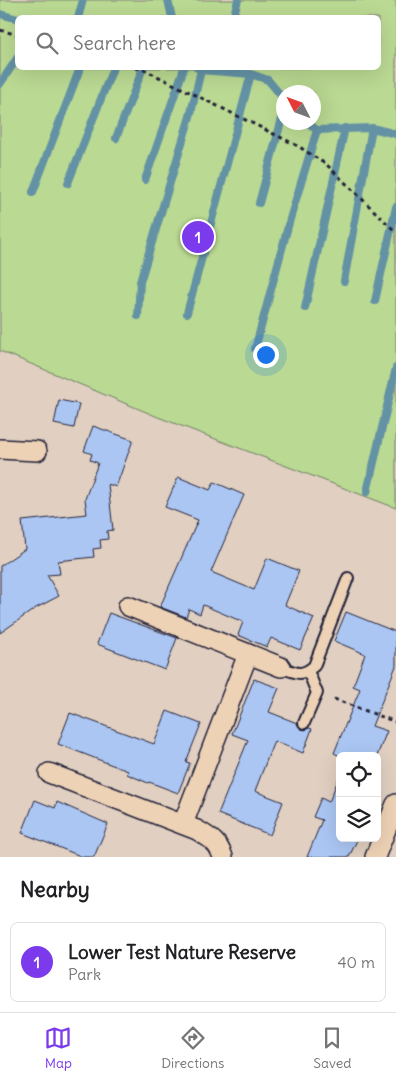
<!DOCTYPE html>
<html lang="en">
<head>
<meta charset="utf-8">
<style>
	:root { --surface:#fff; --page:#f6f6f6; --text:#202124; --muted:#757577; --line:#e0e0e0; --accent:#7c3aed }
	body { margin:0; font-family:Delius,sans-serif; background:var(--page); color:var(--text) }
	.controls { position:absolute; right:15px; bottom:15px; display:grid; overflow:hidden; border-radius:8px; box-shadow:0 5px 20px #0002 }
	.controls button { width:45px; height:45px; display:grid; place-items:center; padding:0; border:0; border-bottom:1px solid var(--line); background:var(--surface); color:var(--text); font:25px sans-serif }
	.compass { position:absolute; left:276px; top:85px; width:45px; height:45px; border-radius:50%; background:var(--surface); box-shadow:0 5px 20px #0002; rotate:312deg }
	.you { position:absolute; left:265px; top:354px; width:18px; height:18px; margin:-12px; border:4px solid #fff; border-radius:50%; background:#1a73e8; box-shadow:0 0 0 8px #1a73e833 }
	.badge { display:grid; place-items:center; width:32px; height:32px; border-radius:50%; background:var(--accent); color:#fff; font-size:16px; font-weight:700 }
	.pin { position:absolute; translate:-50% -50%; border:2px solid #fff; box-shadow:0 1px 5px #0006 }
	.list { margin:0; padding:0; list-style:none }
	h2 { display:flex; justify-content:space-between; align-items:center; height:65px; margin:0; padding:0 20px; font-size:21px }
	h2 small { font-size:16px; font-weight:400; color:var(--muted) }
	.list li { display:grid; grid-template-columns:32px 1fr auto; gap:15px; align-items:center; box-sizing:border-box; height:80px; margin:0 10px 10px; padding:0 10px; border:1px solid var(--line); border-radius:8px }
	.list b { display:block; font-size:19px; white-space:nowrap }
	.list p { margin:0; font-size:16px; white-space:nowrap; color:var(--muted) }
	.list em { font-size:16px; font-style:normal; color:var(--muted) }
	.icon { flex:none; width:28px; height:28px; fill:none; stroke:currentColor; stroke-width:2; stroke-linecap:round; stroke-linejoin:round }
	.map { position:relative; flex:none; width:396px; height:857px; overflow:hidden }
	.search { position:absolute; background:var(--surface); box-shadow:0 5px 20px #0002; left:15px; right:15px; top:15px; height:55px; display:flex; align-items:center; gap:12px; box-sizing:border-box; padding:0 18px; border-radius:8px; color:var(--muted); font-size:19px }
	.sheet { height:155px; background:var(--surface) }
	nav { display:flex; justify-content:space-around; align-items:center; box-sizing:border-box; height:70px; border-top:1px solid var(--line); background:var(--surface); font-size:14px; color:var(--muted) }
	nav a { display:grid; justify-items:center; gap:2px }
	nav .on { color:var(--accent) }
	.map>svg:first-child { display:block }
	.green { fill:#bad992; stroke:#6e7e66; fill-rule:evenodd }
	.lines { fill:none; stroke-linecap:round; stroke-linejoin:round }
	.stream { stroke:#6392a5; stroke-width:8 }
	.building { fill:#abc6f3; stroke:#22223b }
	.lane-casing { stroke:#22223b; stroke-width:14 }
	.street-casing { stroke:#22223b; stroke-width:22 }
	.path { stroke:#22223b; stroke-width:3; stroke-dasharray:4 4; stroke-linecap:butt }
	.lane { stroke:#eed2b5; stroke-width:10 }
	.street { stroke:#eed2b5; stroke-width:19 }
</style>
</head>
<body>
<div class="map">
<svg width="396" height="857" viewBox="0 0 396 857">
	<rect width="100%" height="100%" fill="#e1d0c1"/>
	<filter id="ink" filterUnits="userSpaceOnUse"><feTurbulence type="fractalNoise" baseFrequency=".02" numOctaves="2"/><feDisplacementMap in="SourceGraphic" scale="10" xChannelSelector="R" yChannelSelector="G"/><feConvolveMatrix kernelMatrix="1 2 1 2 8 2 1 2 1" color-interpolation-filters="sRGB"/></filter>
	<g filter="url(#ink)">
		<path class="green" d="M0 0H396V508L158 417 0 351ZM18 18H378V68H18ZM284 92H314V122H284Z"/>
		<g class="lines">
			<path class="stream" d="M168 0 172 18
				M0 14 18 19
				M78 18 83 0
				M233 18 238 0
				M197 68 201 70 251 74 268 80 284 99
				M0 84 18 57
				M307 122 317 130 372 128 396 134
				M116 138 143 68
				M145 180 184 68
				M68 183 113 68
				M33 192 80 68
				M259 203 284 111
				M344 281 372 128
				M375 301 396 207
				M305 308 345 128
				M187 313 251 74
				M138 316 140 282 191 113 201 70
				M255 349 290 219 317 130
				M367 492 396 368"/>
		</g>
		<path class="building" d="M59 400 79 404 74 428 54 424Z
			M93 426 133 440 116 487 108 484 113 530 107 531 108 539 100 540 101 548 93 549 94 557 58 561 60 574 47 575 59 596 36 608 0 633V566L25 549 22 521 87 514 85 499 98 463 90 460 92 454 84 451Z
			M178 477 210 490 214 482 244 495 211 572 254 590 267 558 299 571 285 605 314 618 300 650 271 638 267 647 238 635 243 622 203 605 200 614 189 609 186 617 160 607 198 520 165 507Z
			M346 612 396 632V666L372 726 387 731 377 756H340L334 753 360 689 353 686 365 654 334 641Z
			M109 613 177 638 165 670 97 644Z
			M254 679 279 688 269 712 297 723 299 727 302 729 305 730 309 728 312 729 303 753 274 741 255 791 283 802 270 835 218 814 248 740 232 734Z
			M167 711 201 724 186 762 190 763 178 793 149 782 148 783 127 774 128 771 58 744 70 713 154 744Z
			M340 775V838H358L349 857H307L322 820 313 817 321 798 329 802Z
			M35 800 55 808 57 802 108 824 94 857H83L22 833Z"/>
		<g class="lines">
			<defs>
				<path id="lane" d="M281 667C296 673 301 677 314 666L348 578
					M304 723 317 693 308 671"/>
				<path id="street" d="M0 449 37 451
					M128 606 281 667
					M49 773 197 830C210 838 218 842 223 857
					M183 824 248 654
					M375 857 396 804"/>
			</defs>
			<use href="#lane" class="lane-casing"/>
			<use href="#street" class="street-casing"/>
			<path class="path" d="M0 30 18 35
				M135 68 145 70 298 146 327 165 396 232
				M334 699 396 722"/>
			<use href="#lane" class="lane"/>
			<use href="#street" class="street"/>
		</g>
	</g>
</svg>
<div class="controls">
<button><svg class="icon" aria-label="locate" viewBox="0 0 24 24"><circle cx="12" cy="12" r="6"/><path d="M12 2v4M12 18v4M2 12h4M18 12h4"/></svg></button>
<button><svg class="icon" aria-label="layers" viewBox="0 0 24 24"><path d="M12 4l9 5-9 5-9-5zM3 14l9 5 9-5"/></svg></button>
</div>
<svg class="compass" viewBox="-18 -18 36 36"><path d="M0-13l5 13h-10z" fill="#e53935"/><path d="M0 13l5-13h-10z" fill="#757577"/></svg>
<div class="you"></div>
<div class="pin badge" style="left:198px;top:237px">1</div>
<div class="search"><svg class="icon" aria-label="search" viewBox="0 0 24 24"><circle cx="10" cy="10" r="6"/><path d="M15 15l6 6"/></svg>Search here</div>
</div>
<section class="sheet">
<h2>Nearby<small></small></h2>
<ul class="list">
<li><span class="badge">1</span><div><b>Lower Test Nature Reserve</b><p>Park</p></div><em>40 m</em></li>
</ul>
</section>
<nav>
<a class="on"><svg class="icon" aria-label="map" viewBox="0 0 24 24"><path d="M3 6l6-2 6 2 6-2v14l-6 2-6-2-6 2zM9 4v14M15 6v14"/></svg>Map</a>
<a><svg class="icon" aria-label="directions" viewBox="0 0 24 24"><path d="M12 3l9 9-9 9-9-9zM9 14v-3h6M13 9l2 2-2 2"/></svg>Directions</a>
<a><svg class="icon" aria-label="saved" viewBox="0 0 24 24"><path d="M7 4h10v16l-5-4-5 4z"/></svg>Saved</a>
</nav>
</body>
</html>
